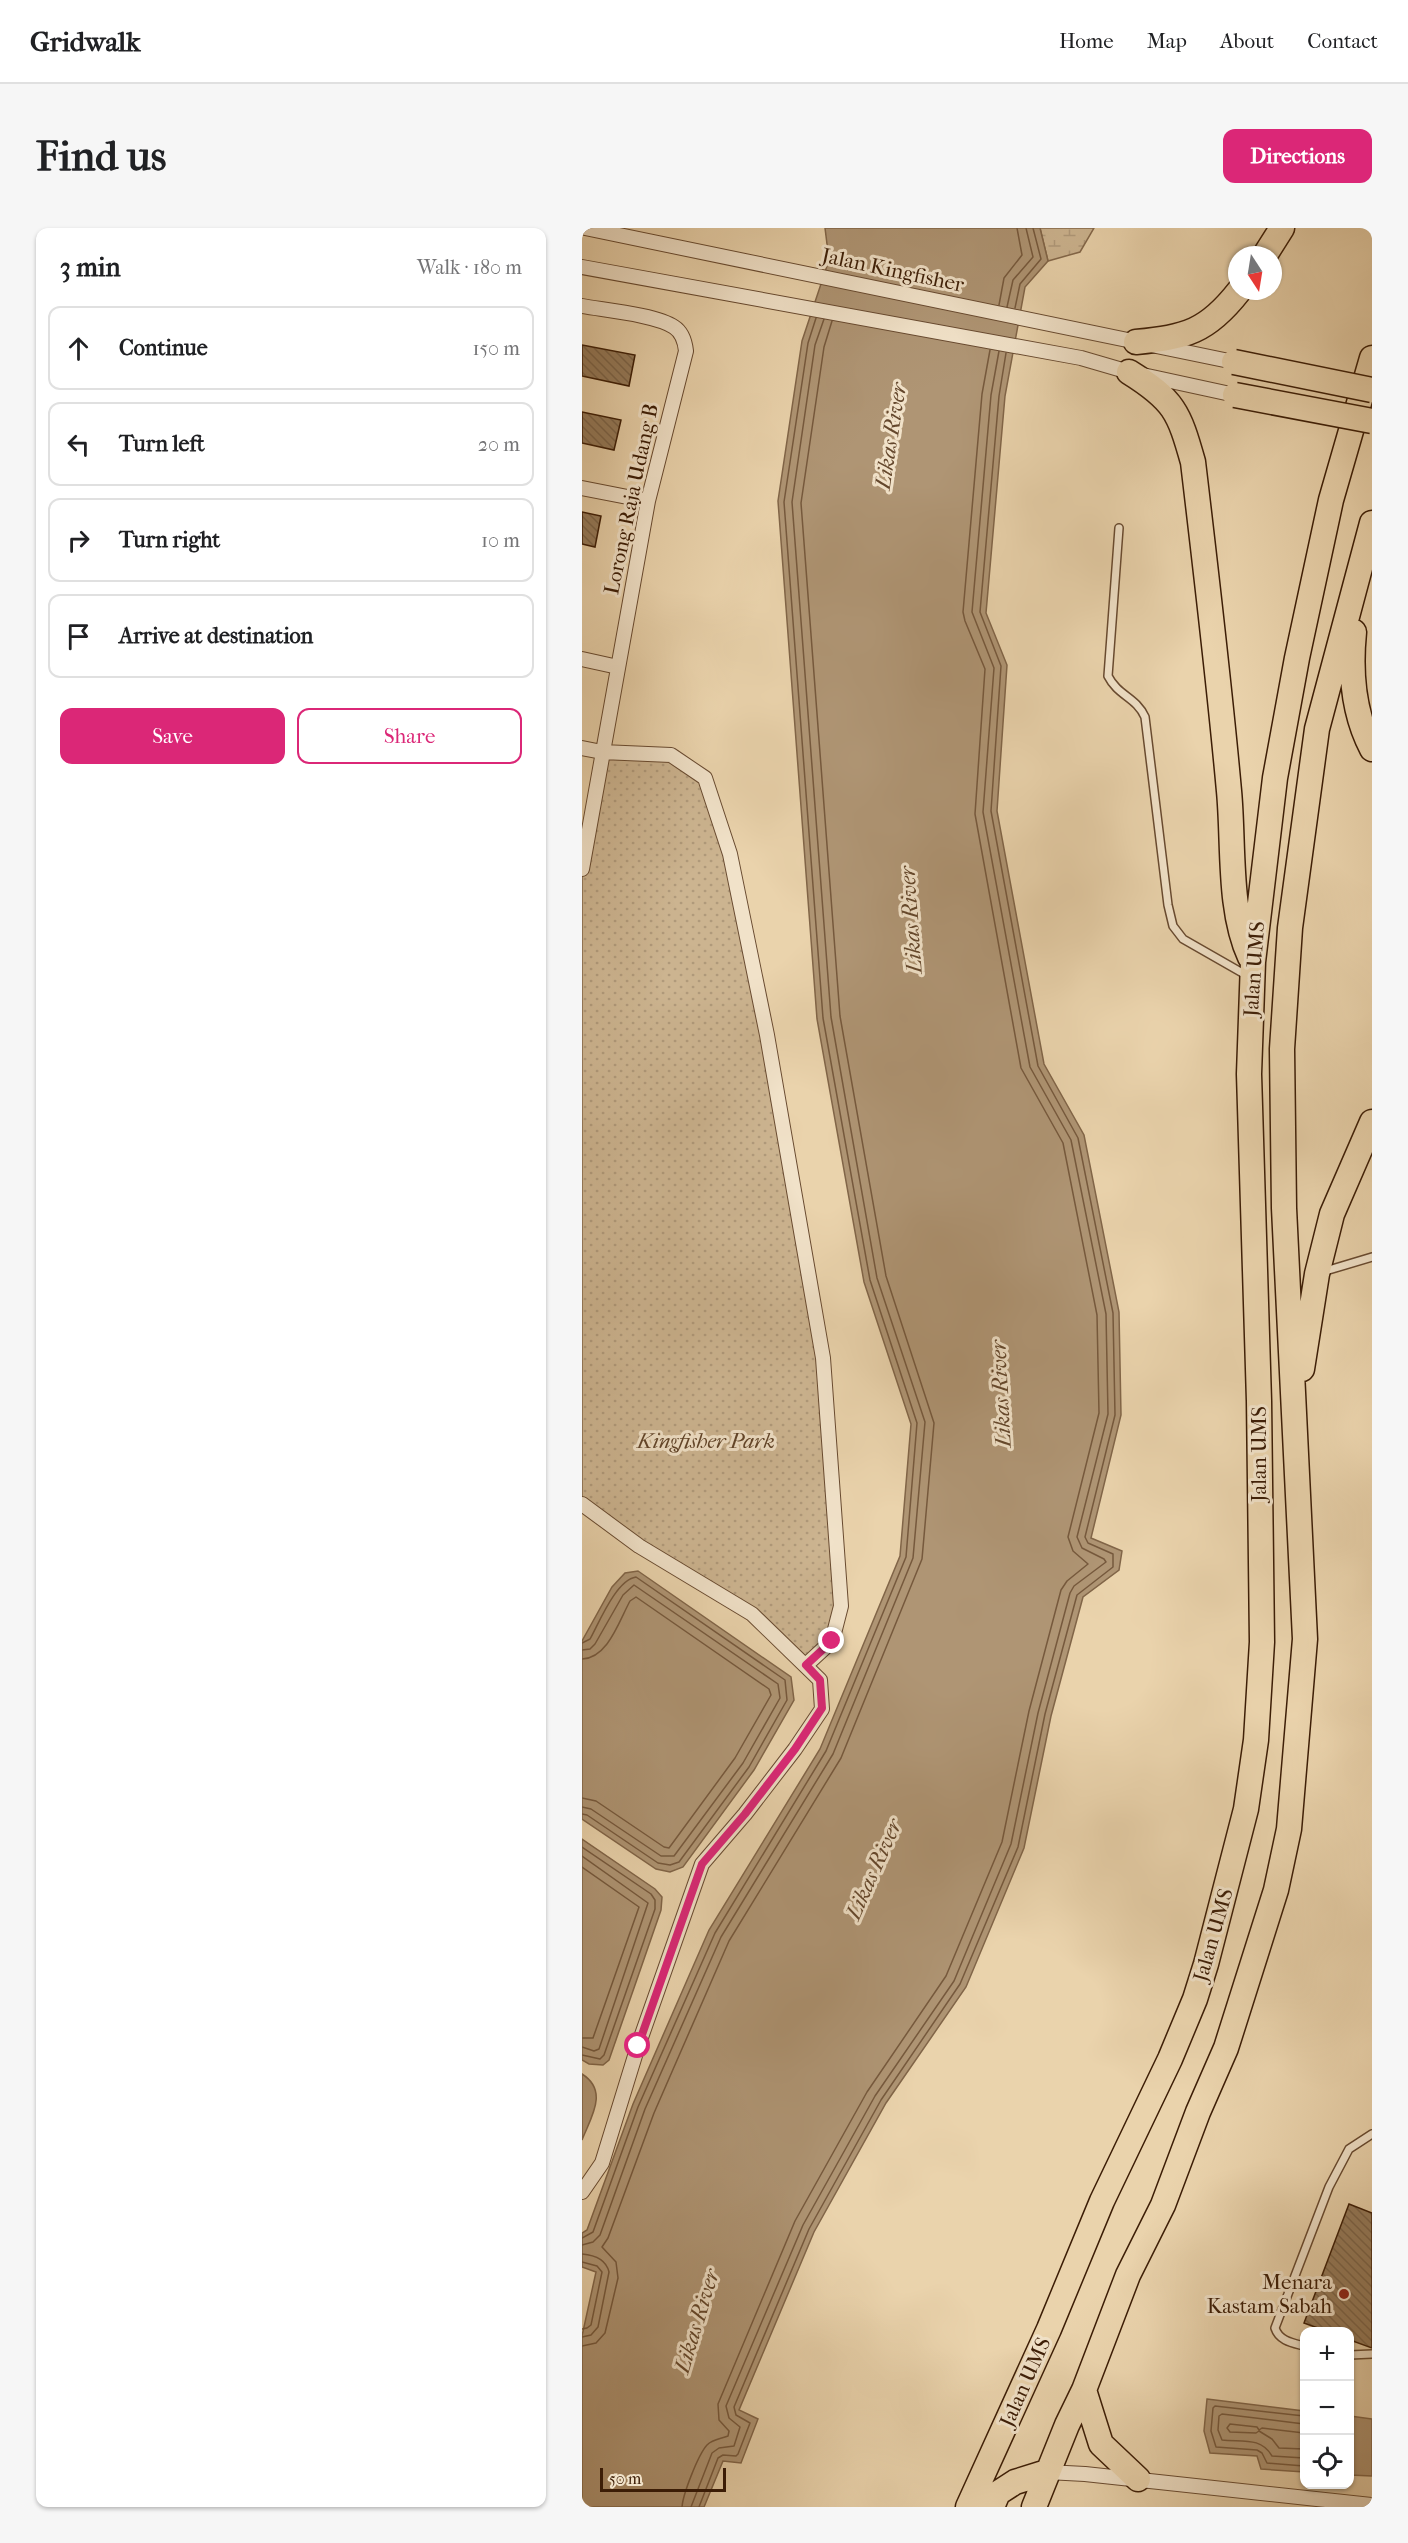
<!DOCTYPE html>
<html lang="en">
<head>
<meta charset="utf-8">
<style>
	:root { --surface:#fff; --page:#f6f6f6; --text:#202124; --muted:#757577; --line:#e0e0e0; --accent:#db2777 }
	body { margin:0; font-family:"IM FELL French Canon",serif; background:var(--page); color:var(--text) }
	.controls { position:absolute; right:18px; bottom:18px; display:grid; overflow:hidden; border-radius:12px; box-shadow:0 2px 4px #0004 }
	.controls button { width:54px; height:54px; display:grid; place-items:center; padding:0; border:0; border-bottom:2px solid var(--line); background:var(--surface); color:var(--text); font:30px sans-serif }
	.compass { position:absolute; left:646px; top:18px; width:54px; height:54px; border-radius:50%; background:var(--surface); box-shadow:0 2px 4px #0004; rotate:168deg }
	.scale { position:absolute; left:18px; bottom:15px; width:126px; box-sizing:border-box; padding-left:6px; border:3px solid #3c1d06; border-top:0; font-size:16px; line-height:21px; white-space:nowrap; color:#3c1d06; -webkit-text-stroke:4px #f1e2c9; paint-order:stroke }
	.stop { position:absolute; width:18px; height:18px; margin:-14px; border:4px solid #db2777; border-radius:50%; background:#fff }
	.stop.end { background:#db2777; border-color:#fff; box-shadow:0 2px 6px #0008 }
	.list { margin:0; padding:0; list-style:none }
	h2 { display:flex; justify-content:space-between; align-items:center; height:78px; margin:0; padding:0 24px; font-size:26px }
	h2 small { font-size:20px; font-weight:400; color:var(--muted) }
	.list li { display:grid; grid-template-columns:39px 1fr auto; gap:18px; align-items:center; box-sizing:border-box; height:84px; margin:0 12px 12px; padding:0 12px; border:2px solid var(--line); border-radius:12px }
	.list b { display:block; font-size:22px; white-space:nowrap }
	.list em { font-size:20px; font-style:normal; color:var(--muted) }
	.actions { display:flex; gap:12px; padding:18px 24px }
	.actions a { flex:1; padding:14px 0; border:2px solid var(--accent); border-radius:12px; text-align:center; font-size:21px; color:var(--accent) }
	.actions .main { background:var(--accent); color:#fff }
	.icon { flex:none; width:33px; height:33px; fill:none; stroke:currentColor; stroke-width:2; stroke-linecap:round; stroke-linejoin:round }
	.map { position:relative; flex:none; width:790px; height:2279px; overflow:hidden; border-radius:12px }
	header { display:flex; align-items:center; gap:36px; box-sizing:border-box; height:84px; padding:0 30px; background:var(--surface); border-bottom:2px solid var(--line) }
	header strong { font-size:28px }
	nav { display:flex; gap:33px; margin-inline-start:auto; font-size:21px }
	.intro { display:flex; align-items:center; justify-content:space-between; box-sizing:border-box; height:144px; padding:0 36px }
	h1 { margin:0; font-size:42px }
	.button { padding:15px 27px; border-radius:12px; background:var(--accent); color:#fff; font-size:21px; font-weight:700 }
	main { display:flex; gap:36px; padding:0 36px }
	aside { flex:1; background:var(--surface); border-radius:12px; box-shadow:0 2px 4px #0004 }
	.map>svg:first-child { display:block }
	.wetland { fill:url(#wetland-marsh); stroke:#84684b; stroke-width:1.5 }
	.park { fill:url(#park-dots); stroke:#84684b; stroke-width:1.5 }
	.water { fill:#af9574; stroke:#816548; stroke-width:1.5 }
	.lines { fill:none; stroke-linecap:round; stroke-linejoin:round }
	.shore { stroke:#76593d; stroke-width:1.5 }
	.building { fill:url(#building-back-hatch); stroke:#3c1d06; stroke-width:1.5 }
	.service-casing { stroke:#684a30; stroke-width:10 }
	.minor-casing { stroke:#684a30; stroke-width:16 }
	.trunk-casing { stroke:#3c1d06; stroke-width:27 }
	.service { stroke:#f1e2c9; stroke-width:7 }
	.minor { stroke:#f1e2c9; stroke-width:14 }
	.trunk { stroke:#ead3ac; stroke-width:24 }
	.trunk-bridge-casing { stroke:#3c1d06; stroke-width:27; stroke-linecap:butt }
	.trunk-bridge { stroke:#ead3ac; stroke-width:24 }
	.route { stroke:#db2777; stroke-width:8 }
	.poi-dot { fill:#8f2418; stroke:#f1e2c9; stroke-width:2 }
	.labels { text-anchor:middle; stroke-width:6; stroke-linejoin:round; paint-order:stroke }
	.street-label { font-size:21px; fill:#3c1d06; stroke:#f1e2c9 }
	.park-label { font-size:21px; font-style:italic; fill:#604328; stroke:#f1e2c9 }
	.poi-label { font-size:21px; fill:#3c1d06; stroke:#f1e2c9; text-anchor:end }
	.water-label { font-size:22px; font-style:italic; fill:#64472c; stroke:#f1e2c9 }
</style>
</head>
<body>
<header>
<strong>Gridwalk</strong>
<nav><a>Home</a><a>Map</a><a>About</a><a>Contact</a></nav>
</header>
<div class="intro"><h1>Find us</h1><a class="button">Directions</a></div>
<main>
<aside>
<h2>3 min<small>Walk · 180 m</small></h2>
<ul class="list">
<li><svg class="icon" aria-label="ahead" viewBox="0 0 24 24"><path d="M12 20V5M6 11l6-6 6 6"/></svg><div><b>Continue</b></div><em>150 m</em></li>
<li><svg class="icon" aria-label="left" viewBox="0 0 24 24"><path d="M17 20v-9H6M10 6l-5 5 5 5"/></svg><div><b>Turn left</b></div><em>20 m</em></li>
<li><svg class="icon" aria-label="right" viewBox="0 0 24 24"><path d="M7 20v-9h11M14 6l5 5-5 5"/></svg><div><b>Turn right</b></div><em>10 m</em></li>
<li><svg class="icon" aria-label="arrive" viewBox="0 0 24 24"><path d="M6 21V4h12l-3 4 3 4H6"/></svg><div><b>Arrive at destination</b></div></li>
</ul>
<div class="actions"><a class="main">Save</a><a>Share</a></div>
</aside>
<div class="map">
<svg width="790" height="2279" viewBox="0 0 790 2279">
	<defs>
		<pattern id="wetland-marsh" width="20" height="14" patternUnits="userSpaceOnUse" patternTransform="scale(1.5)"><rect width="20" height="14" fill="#ccb490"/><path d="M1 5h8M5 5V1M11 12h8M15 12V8" fill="none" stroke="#b09a7b"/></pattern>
		<pattern id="park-dots" width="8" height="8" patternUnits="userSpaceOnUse" patternTransform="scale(1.5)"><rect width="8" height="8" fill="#ccb490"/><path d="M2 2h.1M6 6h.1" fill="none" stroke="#b09a7b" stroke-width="1.8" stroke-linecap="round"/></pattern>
		<pattern id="building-back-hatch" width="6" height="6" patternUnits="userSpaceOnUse" patternTransform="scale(1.5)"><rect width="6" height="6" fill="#967c5c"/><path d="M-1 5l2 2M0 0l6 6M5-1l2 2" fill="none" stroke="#7c654a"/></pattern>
	</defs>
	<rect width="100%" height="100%" fill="#ead3ac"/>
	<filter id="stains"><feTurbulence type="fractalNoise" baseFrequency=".00333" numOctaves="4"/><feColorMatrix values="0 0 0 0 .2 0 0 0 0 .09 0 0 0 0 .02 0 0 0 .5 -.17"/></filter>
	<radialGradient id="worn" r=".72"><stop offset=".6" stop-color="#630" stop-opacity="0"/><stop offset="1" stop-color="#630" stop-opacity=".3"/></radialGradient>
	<path class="wetland" d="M458 0H512L498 24 466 33Z"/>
	<path class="park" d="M20 524 89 527 123 550 148 626 241 1130 256 1345 250 1413 224 1437 170 1386 0 1276V641Z"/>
	<path class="water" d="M243 0H458L466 33 443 59 423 168 404 385 425 437 415 583 462 836 502 907 537 1084 539 1187 509 1310 540 1323 537 1342 501 1369 469 1488 442 1620 384 1759 304 1875 232 2004 157 2182 176 2191 159 2235 141 2233 122 2279H0V2108L14 2044 0 2039V2005L5 2002 51 1876 127 1702 238 1521 318 1328 329 1196 282 1054 235 791 196 273 220 113 247 32Z
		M56 1343 209 1449 212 1472 172 1542 101 1639 88 1644 74 1641 0 1591V1413L30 1359 43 1345Z
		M0 1611 73 1661 80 1669 79 1682 27 1832 21 1837 7 1836 0 1832Z
		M0 1846C27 1863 9 1889 0 1912Z
		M625 2171 722 2183V2244L679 2241 675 2228 628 2225 622 2203Z
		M768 2188 790 2191V2248L768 2247Z"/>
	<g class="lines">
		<path class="shore" d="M417 77 422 50 440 27 435 0
			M425 79 431 52 451 29 444 0
			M433 80 438 56 459 31 451 0
			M0 1415 8 1411C17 1395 34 1352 54 1349L203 1452 205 1472 167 1539 97 1634 88 1637 76 1635 5 1587 0 1586
			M0 1422 8 1421 13 1416 41 1367 52 1357 196 1456 198 1470 161 1535 92 1628H79L9 1581 0 1579
			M0 1431C26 1430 37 1393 48 1373L54 1369 187 1461 189 1467 153 1530 87 1620 82 1619 14 1573 0 1570
			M0 1619 69 1666 73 1672V1681L22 1827 18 1831 0 1827
			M0 1628 66 1675 17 1821 12 1823 0 1819
			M0 1639 57 1679 11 1810H0
			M0 2010 11 2004 56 1879 133 1705 244 1523 324 1329 335 1195 288 1052 241 790 202 274 226 115 234 90
			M0 2017 11 2014 18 2007 63 1881 139 1709 251 1526 331 1330 343 1194 295 1050 249 789 210 274 233 117 242 91
			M0 2026C12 2027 24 2031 27 2044L16 2099 9 2107 0 2109
			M0 2034 15 2038 20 2044 9 2097 5 2100 0 2101
			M0 2118 14 2115 23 2105 36 2050 34 2034 20 2019 26 2010 72 1885 147 1713 259 1530 340 1331 352 1195 304 1048 258 788 219 275 242 119 250 93
			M722 2188 633 2178 631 2180 629 2203 634 2219 675 2222 680 2225 685 2235 722 2238
			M722 2196 640 2186 637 2188 636 2202 640 2212C661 2214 679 2209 690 2228L722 2230
			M722 2205 680 2200 677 2202 675 2199 648 2196 645 2200 648 2204 674 2205 677 2203 690 2211 697 2220 722 2221
			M100 2279C101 2266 116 2227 125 2217 131 2211 139 2211 146 2208L147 2203 137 2192 136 2176 213 1993 285 1864 364 1748 420 1614 447 1483 479 1362 485 1353 506 1336 491 1323 486 1309 517 1185 515 1087 481 915 439 840 393 586 403 441 383 393 381 384 400 166 408 122
			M109 2279 130 2225 137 2220 152 2218 158 2199 147 2190 144 2178 221 1997 293 1868 372 1753 429 1616 456 1485 488 1365 492 1358 524 1334 522 1331 500 1320 495 1309 526 1186 524 1086 489 912 448 839 401 584 412 440 390 384 409 167 417 123
			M117 2279 136 2230 141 2227 154 2228 156 2226 168 2195 154 2187 152 2179 227 2001 299 1872 378 1756 436 1619 463 1486 495 1367 531 1339V1326L506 1315 503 1309 533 1187 531 1085 496 910 456 838 409 583 419 438 398 384 417 168 424 125"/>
	</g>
	<path class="building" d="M0 117 53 127 47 158 0 148Z
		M0 184 39 192 32 222 0 215Z
		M0 284 19 288 13 319 0 316Z
		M767 1976 790 1985V2120L768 2112V2103H744L722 2095Z"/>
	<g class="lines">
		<defs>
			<path id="service" d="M537 300 526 448C536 468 554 469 563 489L586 677 591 698 601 711 664 747
				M740 1044 790 1029
				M722 2118C711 2115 697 2113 693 2100L747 1959 767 1921 790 1906
				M768 2127 790 2126"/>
			<path id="minor" d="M3 0 652 134
				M0 39 499 130 547 144 653 167
				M0 78C22 82 75 87 92 99 100 104 103 114 104 123L66 273 0 641
				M0 260 66 273
				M0 431 36 439
				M0 520 20 524 89 527 123 550 148 626 185 807 241 1130 259 1378 250 1413 224 1437
				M0 1276 57 1318 170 1386 238 1452 240 1481 213 1521 163 1586 120 1636 56 1818 20 1935 0 1964
				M465 2244 503 2246 790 2277"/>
			<path id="trunk" d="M683 27 700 0
				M554 114C604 109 625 104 657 63
				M547 144C592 172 597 184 611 234 624 343 637 453 647 563 652 615 646 682 668 729
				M772 404C768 444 771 485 790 521
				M720 1141 735 1046 750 986 790 894
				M502 2162 519 2216 556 2251
				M386 2279 467 2101 520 1973 588 1831 613 1771 624 1736 664 1581 674 1512 680 1414 677 1173 667 846 671 734 693 550 715 430 749 272 790 130
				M410 2279 416 2265 433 2254 465 2244
				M452 2279 485 2197 502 2162 546 2047 581 1977 616 1884 644 1820 694 1662 707 1601 723 1411 702 980 700 821 708 700 735 501 790 295"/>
		</defs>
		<use href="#service" class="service-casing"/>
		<use href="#minor" class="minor-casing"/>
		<use href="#trunk" class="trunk-casing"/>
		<use href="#service" class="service"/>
		<use href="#minor" class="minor"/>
		<use href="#trunk" class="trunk"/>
		<defs>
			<path id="trunk-bridge" d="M652 134 790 162
				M653 167 790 193"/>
		</defs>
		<use href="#trunk-bridge" class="trunk-bridge-casing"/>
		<use href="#trunk-bridge" class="trunk-bridge"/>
	</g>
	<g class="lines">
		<path class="route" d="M56 1818 120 1636 163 1586 213 1521 240 1480 238 1452 224 1437 250 1413"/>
	</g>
	<circle class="poi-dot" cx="762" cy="2066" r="6"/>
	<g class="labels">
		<g class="street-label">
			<text transform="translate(311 42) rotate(12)" y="7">Jalan Kingfisher</text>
			<text transform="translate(49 271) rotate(-78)" y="7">Lorong Raja Udang B</text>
			<text transform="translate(672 741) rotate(-86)" y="7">Jalan UMS</text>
			<text transform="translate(677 1226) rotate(-90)" y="7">Jalan UMS</text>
			<text transform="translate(631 1707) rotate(-74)" y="7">Jalan UMS</text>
			<text transform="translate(443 2154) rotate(-66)" y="7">Jalan UMS</text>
		</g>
		<g class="park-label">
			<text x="124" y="1220">Kingfisher Park</text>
		</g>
		<g class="poi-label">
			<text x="750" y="2061">Menara<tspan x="750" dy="24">Kastam Sabah</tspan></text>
		</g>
		<g class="water-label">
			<text transform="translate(308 208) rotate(-81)" y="8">Likas River</text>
			<text transform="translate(328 692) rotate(-94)" y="8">Likas River</text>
			<text transform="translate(418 1166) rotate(-93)" y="8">Likas River</text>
			<text transform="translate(291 1641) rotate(-66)" y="8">Likas River</text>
			<text transform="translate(114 2093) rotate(-73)" y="8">Likas River</text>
		</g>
	</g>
	<rect width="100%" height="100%" filter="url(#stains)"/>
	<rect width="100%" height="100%" fill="url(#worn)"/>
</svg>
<div class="controls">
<button>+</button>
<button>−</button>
<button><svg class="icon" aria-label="locate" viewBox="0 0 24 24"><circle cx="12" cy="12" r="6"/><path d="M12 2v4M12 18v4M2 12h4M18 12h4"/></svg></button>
</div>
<svg class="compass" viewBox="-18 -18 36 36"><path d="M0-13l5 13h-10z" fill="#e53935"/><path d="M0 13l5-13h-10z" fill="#757577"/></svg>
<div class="scale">50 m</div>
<div class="stop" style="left:56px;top:1818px"></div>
<div class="stop end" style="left:250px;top:1413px"></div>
</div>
</main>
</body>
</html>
